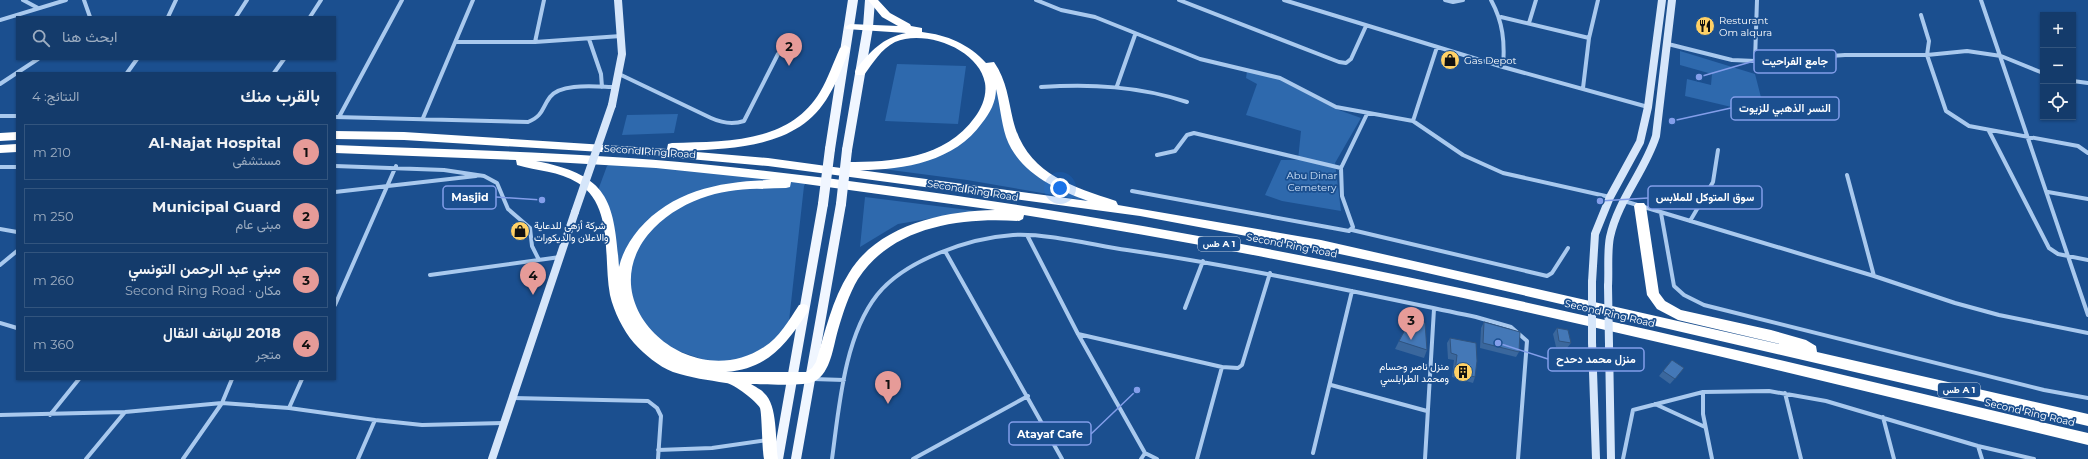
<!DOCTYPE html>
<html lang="ar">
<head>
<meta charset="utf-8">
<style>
	:root { --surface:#143b6b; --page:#1d4271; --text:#f1f3f6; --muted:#9dadc1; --line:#33557e; --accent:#e69b98 }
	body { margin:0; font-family:Montserrat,Vazirmatn,sans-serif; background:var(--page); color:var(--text); direction:rtl }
	.controls { position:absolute; right:12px; top:12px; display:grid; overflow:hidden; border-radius:0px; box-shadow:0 1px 3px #0004 }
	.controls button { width:36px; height:36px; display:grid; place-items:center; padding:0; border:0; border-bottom:1px solid var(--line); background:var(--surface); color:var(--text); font:20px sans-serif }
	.you { position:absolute; left:1060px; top:188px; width:14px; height:14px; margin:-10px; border:3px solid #fff; border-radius:50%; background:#1a73e8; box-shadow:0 0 0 6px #1a73e833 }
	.badge { display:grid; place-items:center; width:26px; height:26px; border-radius:50%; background:var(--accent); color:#111; font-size:13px; font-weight:700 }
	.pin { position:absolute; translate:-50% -33px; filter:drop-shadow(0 1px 2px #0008) }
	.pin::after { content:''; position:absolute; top:21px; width:14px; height:12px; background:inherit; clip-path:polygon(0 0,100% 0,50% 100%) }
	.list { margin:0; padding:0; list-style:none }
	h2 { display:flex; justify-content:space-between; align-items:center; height:52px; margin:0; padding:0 16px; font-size:17px }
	h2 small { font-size:13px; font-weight:400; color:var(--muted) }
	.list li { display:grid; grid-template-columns:26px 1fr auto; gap:12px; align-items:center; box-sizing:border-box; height:56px; margin:0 8px 8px; padding:0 8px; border:1px solid var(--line); border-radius:0px }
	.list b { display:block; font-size:15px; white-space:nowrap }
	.list p { margin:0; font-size:13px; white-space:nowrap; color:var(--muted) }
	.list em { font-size:13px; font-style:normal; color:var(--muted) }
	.icon { flex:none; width:22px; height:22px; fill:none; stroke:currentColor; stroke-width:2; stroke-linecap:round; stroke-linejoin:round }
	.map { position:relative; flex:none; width:2088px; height:459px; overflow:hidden; direction:ltr }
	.search { position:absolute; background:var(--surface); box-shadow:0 1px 3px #0004; left:16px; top:16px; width:320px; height:44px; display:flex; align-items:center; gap:10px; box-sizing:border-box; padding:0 14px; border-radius:0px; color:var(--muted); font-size:15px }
	.panel { position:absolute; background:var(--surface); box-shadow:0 1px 3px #0004; left:16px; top:72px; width:320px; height:308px; border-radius:0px; direction:rtl }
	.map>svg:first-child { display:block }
	.green { fill:#2e69ad }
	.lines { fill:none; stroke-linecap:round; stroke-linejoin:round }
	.street { stroke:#a9c9ee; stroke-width:4 }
	.secondary { stroke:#d6e6fa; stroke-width:8 }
	.primary { stroke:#f0f6ff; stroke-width:10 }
	.highway { fill:#fff; fill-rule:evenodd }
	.secondary-bridge { stroke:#d6e6fa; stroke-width:8 }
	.primary-bridge { stroke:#f0f6ff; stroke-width:10 }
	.wall { fill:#3a679d }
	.building { fill:#4478b7; stroke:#305480 }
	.labels { text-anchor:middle; stroke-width:3.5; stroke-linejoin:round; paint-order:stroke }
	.shield { fill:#1b4f8f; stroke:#bbcadd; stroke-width:1 }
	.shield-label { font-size:9px; font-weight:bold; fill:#fff }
	.poi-label { font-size:10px; fill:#fff; stroke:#1b4f8f; text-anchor:start }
	.street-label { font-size:10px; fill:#fff; stroke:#1b4f8f }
	.park-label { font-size:10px; fill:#cfe3fa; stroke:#1b4f8f }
	.leader { fill:none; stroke:#839eea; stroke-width:1.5 }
	.callout-dot { fill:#839eea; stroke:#1b4f8f; stroke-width:1.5 }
	.callout { fill:#1b4f8f; stroke:#839eea; stroke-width:1.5 }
	.callout-label { font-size:11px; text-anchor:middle; font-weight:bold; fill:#fff }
</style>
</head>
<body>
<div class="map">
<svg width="2088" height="459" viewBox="0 0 2088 459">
	<rect width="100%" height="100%" fill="#1b4f8f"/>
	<path class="green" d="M1680 51 1755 74 1764 109 1756 110 1757 113 1685 96 1687 79 1711 85 1712 74 1680 65Z
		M897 64 966 66 958 124 885 121Z
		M1247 71 1278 79 1336 109 1361 118 1335 163 1341 211 1282 201 1265 195 1281 160H1298L1301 131 1246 115 1257 84 1246 78Z
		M1000 83 1012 140 1037 171 1105 204 967 180 860 166 905 163 968 134Z
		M678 114 674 133 622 135 627 115Z
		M614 161 807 181 804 186 788 330 779 342 724 367 653 342 614 270 597 193 607 166Z
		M865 197 976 211 898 224 860 247Z"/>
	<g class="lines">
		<path class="street" d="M23 0 38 8
			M84 0 90 17
			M544 0 535 42 621 36
			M1036 0 1061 10 1095 17 1200 59 1280 78 1336 107 1413 121 1463 155 1503 173 1610 197
			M1179 0 1339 62 1346 63 1351 59 1366 26
			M1284 0 1503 67 1648 107
			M1445 0 1453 2 1463 0
			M1491 0C1503 22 1505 42 1503 67
			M1981 0 2088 315
			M1921 15 1929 41 1927 55 1946 111 1969 126 2078 146 2088 153
			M168 17 176 0
			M236 17 247 0
			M310 17 321 0
			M1501 17 1589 38
			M0 20 66 0
			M1529 23 1536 0
			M589 39 601 74 602 87
			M456 42H535
			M1668 44 1732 60 1755 61 1845 55H1927L1967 51 2001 56 2043 73
			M1755 61 1757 0
			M127 73 137 59
			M274 73 284 59
			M619 74 711 118C722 123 732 125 744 121L778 54
			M2073 81 2088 83
			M0 84 38 59
			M1117 86 1135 35
			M1041 87C1092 84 1138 86 1187 102
			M1583 88 1589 38 1598 0
			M0 116H17
			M335 117 528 122C544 115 541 109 550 97 561 82 599 87 616 87
			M339 117 402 0
			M423 118 473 0
			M1413 121 1437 47
			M1989 131 2049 248 2058 254 2088 260
			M1157 155 1175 151 1187 135 1194 133 1341 168 1367 114
			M335 166 444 170 484 176 497 183 508 209 530 228 532 246 539 260
			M0 167H17
			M1847 175 1874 276
			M1132 191 1349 231 1353 227 1342 196 1341 168
			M335 192 476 176
			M2048 192 2088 199
			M1624 201 1874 276 1955 303 1999 315 2088 333
			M1661 213 1674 286 1684 295 1704 305 2044 390 2088 398
			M1690 221 1713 182 1718 150
			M0 229 17 232
			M1352 230 1547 276 1552 273 1568 248
			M1027 235 1078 334 1145 453 1157 459
			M945 251 1062 459
			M0 265 17 251
			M430 275 560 257
			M335 305 396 166
			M1185 308 1203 261
			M0 323 17 328
			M1078 334 1222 367 1238 368 1242 365 1270 273
			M813 379 844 380
			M1331 385 1427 411
			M1703 392V414L1712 459
			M1785 393 1801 459
			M513 398 648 401 657 408 661 416 658 459
			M1655 404 1705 427
			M289 408 302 379
			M0 415 125 412 222 403 289 408 375 420 358 459
			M50 415 79 379
			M1883 417 1894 459
			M375 420 422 425 503 423
			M1978 446 1982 459
			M658 450 712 448 767 440
			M1313 453 1352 291
			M86 459 125 412
			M183 459 222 403 232 379
			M832 459C839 408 844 337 877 295 905 260 969 238 1013 235 1046 233 1093 245 1127 250 1244 267 1360 293 1476 317L1511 327 1527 341 1518 459
			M913 459 1028 396
			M1141 459 1145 453
			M1197 459 1222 367
			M1425 459 1434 309
			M1623 459 1633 410 1703 392 1769 391 1826 401 1978 446 2034 459"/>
		<path class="secondary" d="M612 105 622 54 618 0
			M1592 282 1595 234 1610 197 1640 142 1648 107 1662 0
			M1608 286C1609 270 1607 252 1610 237 1618 200 1645 171 1656 136L1672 0
			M1592 342 1596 459
			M1609 345 1611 459
			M492 459 575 212"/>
		<path class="primary" d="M830 149 853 0
			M847 150 868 27 870 0
			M778 459 823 204
			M796 459 841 204"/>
		<path class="highway" d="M868 0H878L890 13 910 24 911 26 922 28V32C947 35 969 44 986 63L994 62C1007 81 1008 99 1013 120 1026 173 1070 186 1116 201L1118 205 1321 240 1788 346 1678 320 1657 309 1647 295 1634 206 1636 203H1644L1646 206 1659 293 1665 301 1681 310 1771 330 1806 340 1816 346 1817 352 2088 414V426L1410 269 1321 250 1140 216 768 166 634 154 404 140 335 139V131L404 132 667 149 668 144 672 143C725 141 789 144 820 92 828 79 833 63 840 48L845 45 850 48C843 64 838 81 829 95 800 147 738 148 685 151L768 158 841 168 842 163 846 162C893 162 945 159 975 117 982 108 987 95 985 83 979 49 925 29 895 42 881 49 873 63 864 75H856L855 72 856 69C871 51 882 38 906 33L846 29 845 27 850 24 898 26 882 17ZM996 89C1000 105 1001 121 1006 137 1019 173 1055 189 1088 201L860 170C905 170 955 161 982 123 990 113 996 102 996 89Z
			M17 132V140L0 141V133Z
			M17 144V152L0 153V145Z
			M335 145C457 150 580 152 701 164 1172 211 1629 324 2088 433V445C1735 360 1383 271 1024 215L1023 219 1019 221C962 217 892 226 858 279 849 294 843 313 838 330 833 347 831 372 815 381 806 387 763 384 751 384 755 387 761 389 764 393 778 405 775 440 778 459H764C762 449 762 414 760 408 756 401 734 384 726 383 708 380 691 378 673 372 658 366 645 355 634 343 623 330 614 312 610 295 603 258 614 206 578 183 559 171 537 171 517 165L516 160 335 153ZM536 161 656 168 771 180C722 181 673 190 639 229 630 240 622 253 619 267 614 199 608 175 536 161ZM791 182 995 210C943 211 878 225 849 273 832 300 825 332 816 362L812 368 806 372H726C768 369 786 344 807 313L809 309 807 305 803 304 799 305C789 320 779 338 764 347 688 397 584 300 654 228 669 213 688 202 708 196 733 188 760 189 786 188L790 187Z"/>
		<path class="secondary-bridge" d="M575 212 612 105
			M1592 282V342
			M1608 286 1609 345"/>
		<path class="primary-bridge" d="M823 204 830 149
			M841 204 847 150"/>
	</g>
	<path class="wall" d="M1484 322 1519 352 1516 357 1480 348 1481 328Z
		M1557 328 1571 343 1567 348 1556 347 1553 334Z
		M1450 338 1475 377 1473 383 1452 377 1454 360 1448 359 1447 343Z
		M1399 341 1427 350 1424 358 1395 349Z
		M1663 371 1680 373 1670 384 1659 376Z"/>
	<path class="building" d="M1413 315H1416L1425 323 1427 350 1399 341Z
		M1484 322 1520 332 1519 352 1483 343Z
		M1557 328 1568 330 1571 343 1559 341Z
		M1450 338 1476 343 1477 361 1475 377 1455 372 1457 355 1451 353Z
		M1672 360 1684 368 1675 379 1663 371Z"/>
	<defs>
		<symbol id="restaurant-disc" viewBox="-11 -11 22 22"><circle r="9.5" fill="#ffd166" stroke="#1b4f8f"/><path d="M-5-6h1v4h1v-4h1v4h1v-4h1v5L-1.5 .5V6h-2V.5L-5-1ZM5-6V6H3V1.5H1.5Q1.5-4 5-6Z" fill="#111"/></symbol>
		<symbol id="shop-disc" viewBox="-11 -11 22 22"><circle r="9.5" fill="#ffd166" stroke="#1b4f8f"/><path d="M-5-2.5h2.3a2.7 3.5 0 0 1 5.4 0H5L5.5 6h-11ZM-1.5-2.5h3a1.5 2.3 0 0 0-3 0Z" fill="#111"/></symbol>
		<symbol id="building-disc" viewBox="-11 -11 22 22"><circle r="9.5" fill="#ffd166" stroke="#1b4f8f"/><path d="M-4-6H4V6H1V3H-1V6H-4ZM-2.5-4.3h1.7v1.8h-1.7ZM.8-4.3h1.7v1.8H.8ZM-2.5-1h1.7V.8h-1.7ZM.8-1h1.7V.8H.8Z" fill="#111"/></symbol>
	</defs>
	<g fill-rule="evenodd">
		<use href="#restaurant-disc" x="1694" y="15" width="22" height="22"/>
		<use href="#shop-disc" x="1439" y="49" width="22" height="22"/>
		<use href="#shop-disc" x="509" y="220" width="22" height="22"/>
		<use href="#building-disc" x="1452" y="361" width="22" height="22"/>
	</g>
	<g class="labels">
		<g class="shield">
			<rect x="1198" y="237" width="42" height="14" rx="3"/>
			<rect x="1938" y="383" width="42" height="14" rx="3"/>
		</g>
		<g class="shield-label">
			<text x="1219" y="247">طس A 1</text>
			<text x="1959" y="393">طس A 1</text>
		</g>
		<g class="poi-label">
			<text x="1719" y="24">Resturant<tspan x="1719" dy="12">Om alqura</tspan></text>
			<text x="1464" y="64">Gas Depot</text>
			<text x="534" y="229">شركة أزهى للدعاية<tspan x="534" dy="12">والاعلان والديكورات</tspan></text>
			<text x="1449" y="370" text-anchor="end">منزل ناصر وحسام<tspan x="1449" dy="12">ومحمد الطرابلسي</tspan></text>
		</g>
		<g class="street-label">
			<text transform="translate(650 151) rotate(4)" y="4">Second Ring Road</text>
			<text transform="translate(973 190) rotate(9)" y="4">Second Ring Road</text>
			<text transform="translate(1292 245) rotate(11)" y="4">Second Ring Road</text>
			<text transform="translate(1610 313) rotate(13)" y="4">Second Ring Road</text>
			<text transform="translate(2030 412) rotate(13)" y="4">Second Ring Road</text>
		</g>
		<g class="park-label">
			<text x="1312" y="179">Abu Dinar<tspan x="1312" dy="12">Cemetery</tspan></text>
		</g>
	</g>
	<path class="leader" d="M1699 77L1754 61M1672 121L1731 108M542 200L496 197M1600 201L1648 198M1498 343L1548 359M1137 390L1091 434"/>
	<g class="callout-dot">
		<circle cx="1699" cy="77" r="4"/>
		<circle cx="1672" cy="121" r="4"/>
		<circle cx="542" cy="200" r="4"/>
		<circle cx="1600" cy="201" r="4"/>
		<circle cx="1498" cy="343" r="4"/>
		<circle cx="1137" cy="390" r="4"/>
	</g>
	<g class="callout">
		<rect x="1754" y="50" width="82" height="23" rx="4"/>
		<rect x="1731" y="97" width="108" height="23" rx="4"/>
		<rect x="443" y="186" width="53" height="23" rx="4"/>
		<rect x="1648" y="186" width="114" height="23" rx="4"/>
		<rect x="1548" y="348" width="96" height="23" rx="4"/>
		<rect x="1009" y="422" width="82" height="23" rx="4"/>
	</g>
	<g class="callout-label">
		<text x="1795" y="65">جامع الفراحيت</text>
		<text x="1785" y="112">النسر الذهبي للزيوت</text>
		<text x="470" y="201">Masjid</text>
		<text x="1705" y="201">سوق المتوكل للملابس</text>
		<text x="1596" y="363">منزل محمد دحدح</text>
		<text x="1050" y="438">Atayaf Cafe</text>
	</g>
</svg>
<div class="controls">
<button>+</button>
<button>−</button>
<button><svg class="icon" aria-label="locate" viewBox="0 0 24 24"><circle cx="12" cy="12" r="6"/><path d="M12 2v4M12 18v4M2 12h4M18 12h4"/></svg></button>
</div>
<div class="you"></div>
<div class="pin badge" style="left:888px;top:404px">1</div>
<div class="pin badge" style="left:789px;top:66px">2</div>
<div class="pin badge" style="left:1411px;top:340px">3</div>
<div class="pin badge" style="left:533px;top:295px">4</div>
<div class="search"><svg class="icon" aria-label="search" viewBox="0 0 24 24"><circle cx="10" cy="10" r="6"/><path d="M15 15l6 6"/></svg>ابحث هنا</div>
<section class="panel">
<h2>بالقرب منك<small>النتائج: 4</small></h2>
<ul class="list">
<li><span class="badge">1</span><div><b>Al-Najat Hospital</b><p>مستشفى</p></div><em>210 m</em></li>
<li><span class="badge">2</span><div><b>Municipal Guard</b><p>مبنى عام</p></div><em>250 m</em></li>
<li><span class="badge">3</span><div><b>مبني عبد الرحمن التونسي</b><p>مكان · Second Ring Road</p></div><em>260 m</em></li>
<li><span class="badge">4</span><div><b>2018 للهاتف النقال</b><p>متجر</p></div><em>360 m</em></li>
</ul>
</section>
</div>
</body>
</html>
